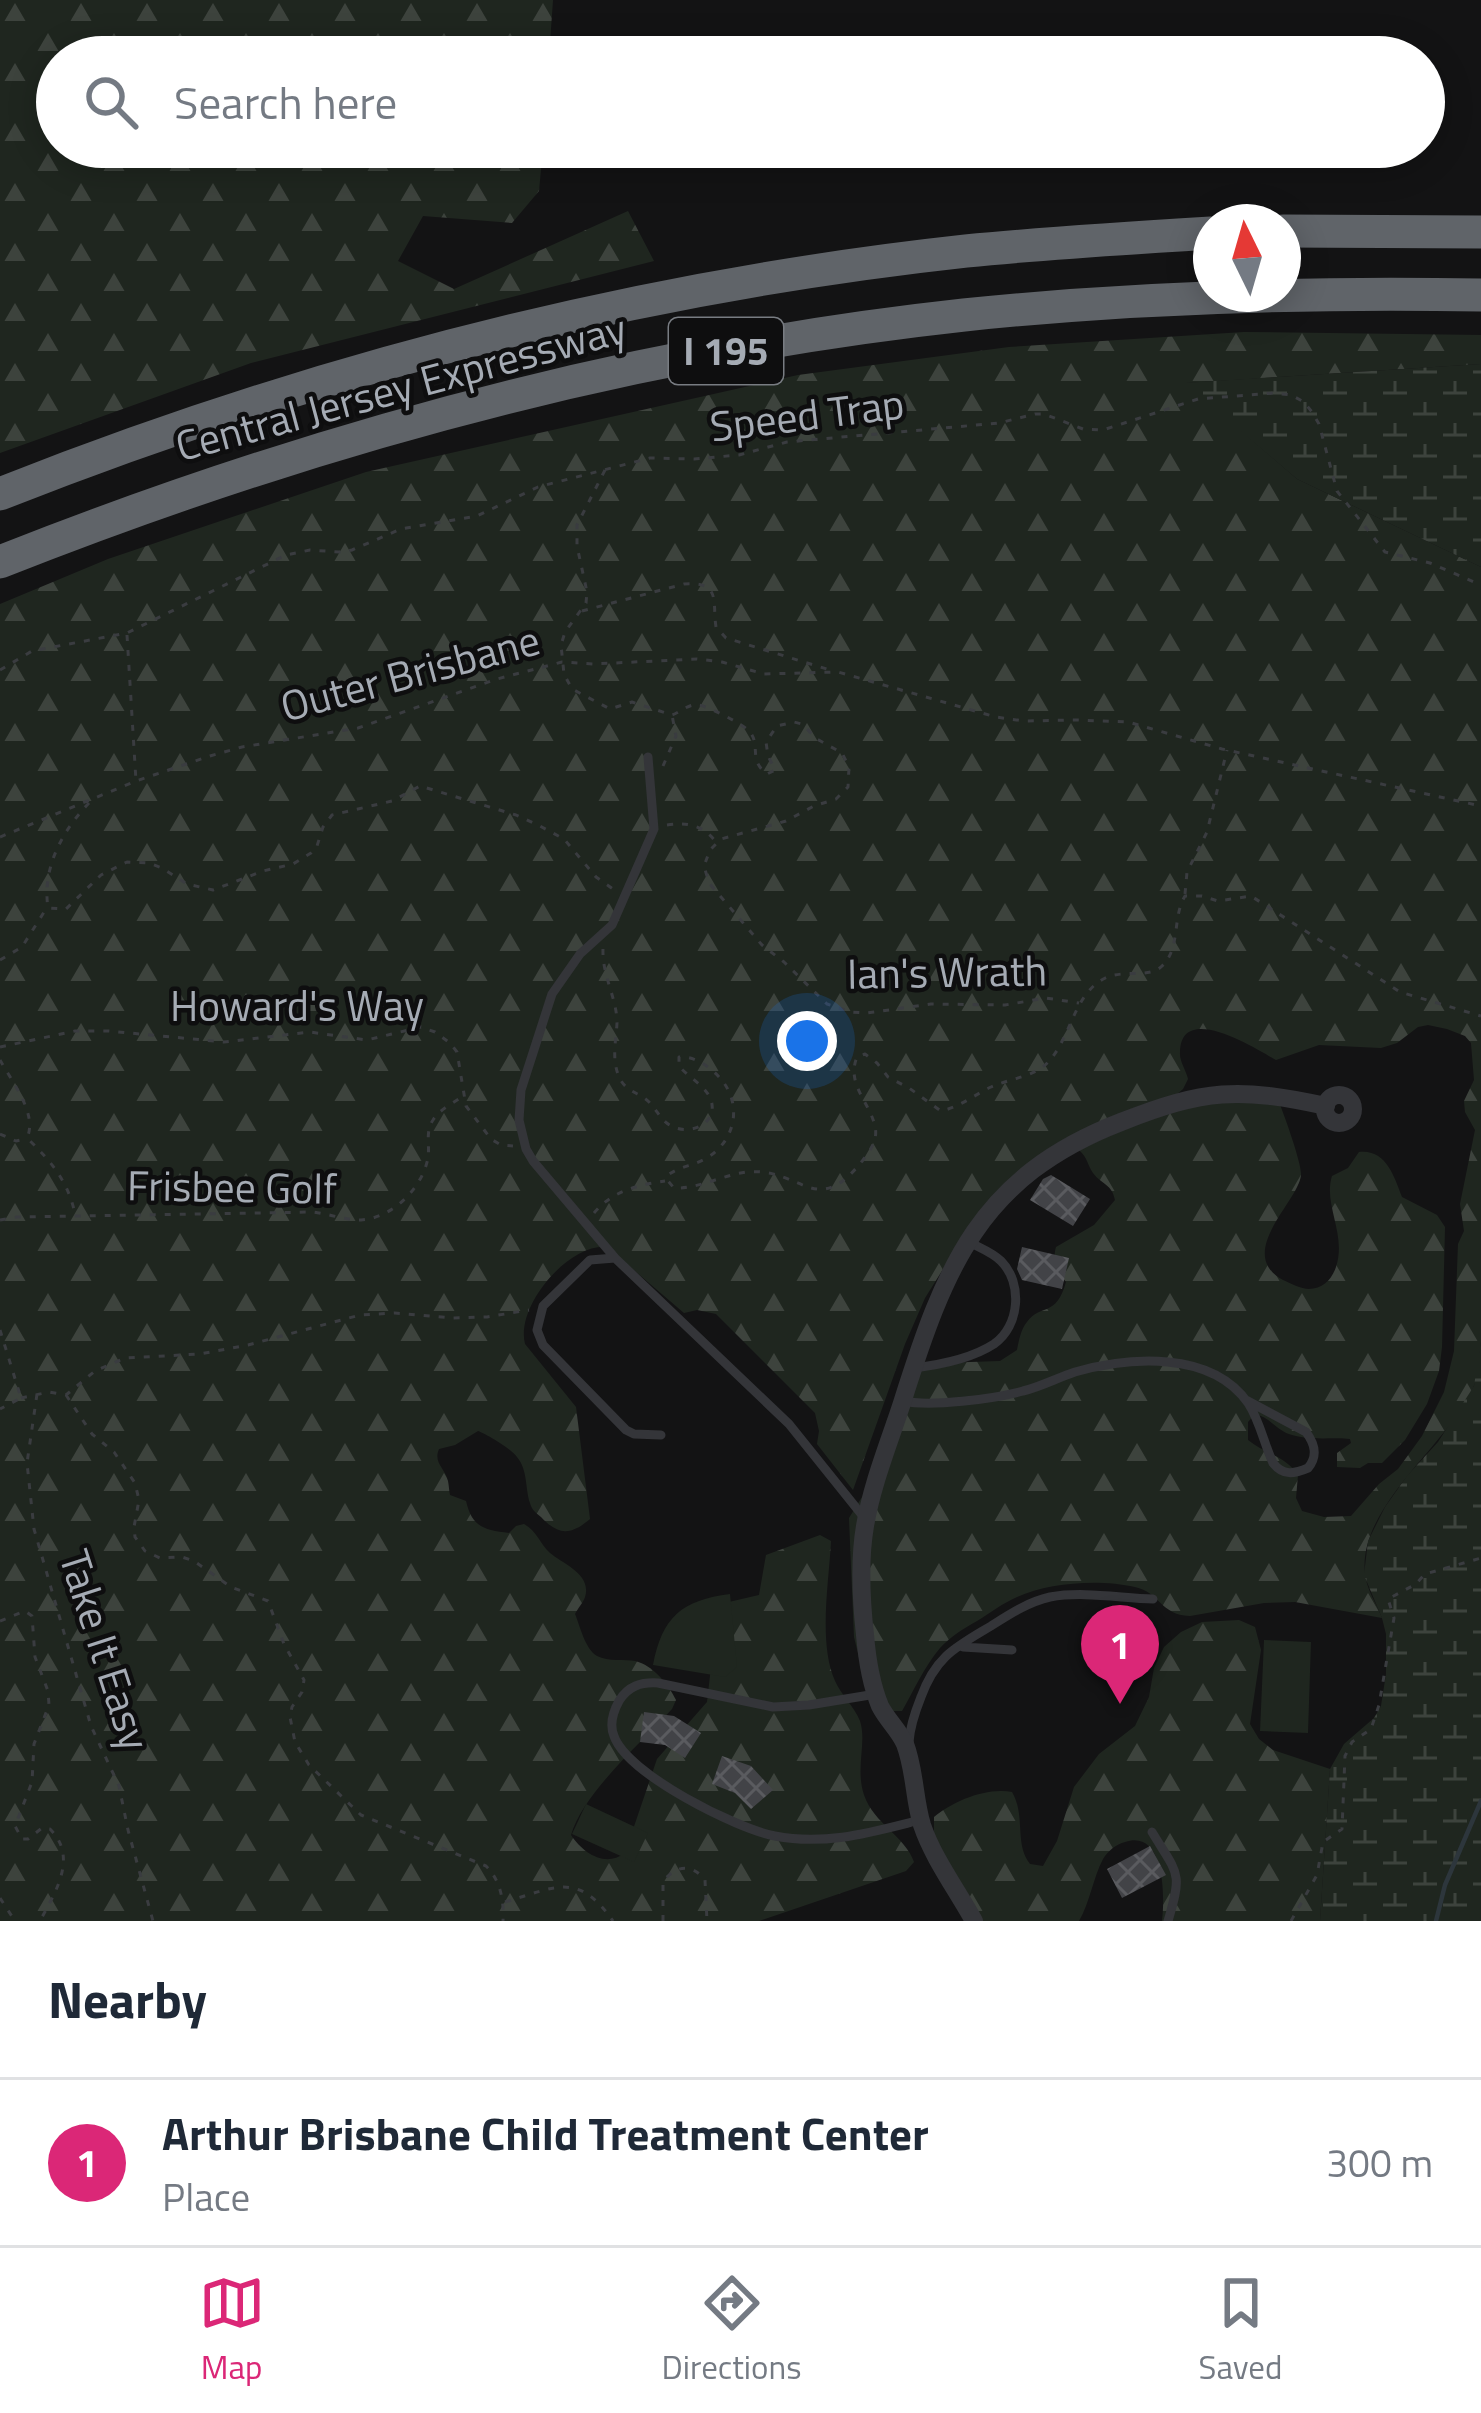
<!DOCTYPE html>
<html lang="en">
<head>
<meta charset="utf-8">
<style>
	:root { --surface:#fff; --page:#f2f2f3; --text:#1f2937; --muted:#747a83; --line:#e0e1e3; --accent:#db2777 }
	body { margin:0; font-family:"Titillium Web",sans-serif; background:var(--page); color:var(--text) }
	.compass { position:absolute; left:1193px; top:204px; width:108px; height:108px; border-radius:50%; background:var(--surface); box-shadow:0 6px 30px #0003; rotate:355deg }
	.you { position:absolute; left:807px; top:1041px; width:42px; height:42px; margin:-30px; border:9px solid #fff; border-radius:50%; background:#1a73e8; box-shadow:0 0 0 18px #1a73e833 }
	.badge { display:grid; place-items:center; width:78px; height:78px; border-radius:50%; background:var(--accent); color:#fff; font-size:39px; font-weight:700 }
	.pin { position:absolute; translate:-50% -99px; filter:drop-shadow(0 3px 6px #0008) }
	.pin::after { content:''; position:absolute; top:63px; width:42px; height:36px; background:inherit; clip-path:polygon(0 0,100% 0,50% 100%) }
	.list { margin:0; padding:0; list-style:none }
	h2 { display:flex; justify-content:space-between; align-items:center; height:156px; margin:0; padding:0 48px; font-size:51px }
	h2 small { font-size:39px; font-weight:400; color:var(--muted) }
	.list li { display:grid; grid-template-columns:78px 1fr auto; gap:36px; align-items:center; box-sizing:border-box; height:168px; padding:0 48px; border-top:3px solid var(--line) }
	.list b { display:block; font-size:45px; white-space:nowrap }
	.list p { margin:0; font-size:39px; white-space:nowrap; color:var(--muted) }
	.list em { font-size:39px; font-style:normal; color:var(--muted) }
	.icon { flex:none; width:66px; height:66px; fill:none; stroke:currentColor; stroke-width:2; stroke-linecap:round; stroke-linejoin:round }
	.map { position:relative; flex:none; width:1481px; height:1921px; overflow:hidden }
	.search { position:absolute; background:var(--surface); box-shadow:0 6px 30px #0003; left:36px; right:36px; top:36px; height:132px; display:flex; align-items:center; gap:30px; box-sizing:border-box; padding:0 42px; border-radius:66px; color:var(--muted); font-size:45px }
	.sheet { height:324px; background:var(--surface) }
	nav { display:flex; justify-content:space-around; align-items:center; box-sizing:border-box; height:168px; border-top:3px solid var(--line); background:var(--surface); font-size:33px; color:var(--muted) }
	nav a { display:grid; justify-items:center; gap:6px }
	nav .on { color:var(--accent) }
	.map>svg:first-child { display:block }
	.forest { fill:url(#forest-firs) }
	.wetland { fill:url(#wetland-marsh) }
	.pitch { fill:#1f261f }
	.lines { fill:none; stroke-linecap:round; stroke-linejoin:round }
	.stream { stroke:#2d363c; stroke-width:4.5 }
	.building { fill:url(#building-cross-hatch) }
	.path { stroke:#3a3c40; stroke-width:3; stroke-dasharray:6 9; stroke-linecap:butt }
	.service { stroke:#343539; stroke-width:9 }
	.minor { stroke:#343539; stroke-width:18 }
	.motorway { stroke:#606469; stroke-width:33 }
	.labels { text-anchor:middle; stroke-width:9; stroke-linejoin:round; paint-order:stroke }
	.shield { fill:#0e0e0f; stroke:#787c82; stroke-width:3 }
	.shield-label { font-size:39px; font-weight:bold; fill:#a5abb4 }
	.street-label { font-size:42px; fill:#a5abb4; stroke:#0e0e0f }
</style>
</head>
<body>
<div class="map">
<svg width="1481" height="1921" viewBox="0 0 1481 1921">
	<defs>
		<pattern id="forest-firs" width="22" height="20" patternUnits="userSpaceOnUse" patternTransform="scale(3)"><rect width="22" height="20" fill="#1f261f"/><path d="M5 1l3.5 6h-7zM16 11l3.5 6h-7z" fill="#3d433d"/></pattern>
		<pattern id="wetland-marsh" width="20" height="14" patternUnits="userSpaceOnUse" patternTransform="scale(3)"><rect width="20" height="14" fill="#1f261f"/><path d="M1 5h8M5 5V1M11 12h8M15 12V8" fill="none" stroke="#3d433d"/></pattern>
		<pattern id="building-cross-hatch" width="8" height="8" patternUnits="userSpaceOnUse" patternTransform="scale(3)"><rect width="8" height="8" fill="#424347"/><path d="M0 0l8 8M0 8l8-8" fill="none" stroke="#5a5b5f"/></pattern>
	</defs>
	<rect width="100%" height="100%" fill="#131314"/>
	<path class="forest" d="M0 0H553L549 57H57V147H543L539 191 512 223 423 216 398 261 454 289 628 211 654 261 251 363 0 453Z
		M1244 332 1481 335V364L1186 383 1297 479 1481 567V1341C1479 1356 1479 1375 1473 1388 1447 1446 1357 1507 1365 1574 1366 1588 1377 1605 1382 1618L1295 1602 1264 1603 1190 1616C1160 1615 1160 1592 1135 1587 1101 1579 1049 1582 1017 1597 1003 1603 990 1613 977 1621 964 1628 950 1637 940 1648 924 1667 914 1690 902 1711H889L867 1690 854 1637 849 1518 880 1468 887 1419 898 1408 910 1371 941 1363 1000 1361 1017 1350C1019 1340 1021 1329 1027 1322 1041 1303 1056 1318 1066 1282 1057 1271 1052 1262 1056 1247L1094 1225 1115 1200C1112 1184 1102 1185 1093 1173 1087 1164 1088 1158 1079 1150L1192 1098 1280 1105C1285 1117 1302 1165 1301 1175 1299 1201 1234 1253 1283 1280 1290 1283 1301 1289 1309 1289 1323 1289 1332 1279 1336 1267 1347 1234 1323 1205 1332 1176L1348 1168 1359 1152C1386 1149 1394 1176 1402 1197L1437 1215 1445 1227 1442 1347 1439 1371 1427 1404 1405 1440 1382 1463H1368L1360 1468 1337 1467V1453L1351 1443 1350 1439C1330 1437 1308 1441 1289 1434 1276 1429 1269 1417 1255 1414L1248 1422V1440C1265 1454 1286 1456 1298 1475L1296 1498 1302 1511 1324 1517 1351 1516 1379 1484 1398 1469 1422 1436 1444 1392 1454 1351 1458 1244 1464 1231 1460 1204 1475 1130 1465 1112 1464 1101 1474 1080 1471 1043 1465 1036 1447 1029 1428 1025 1418 1027 1397 1043 1381 1048 1319 1045 1276 1060C1257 1049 1181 1001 1180 1052 1179 1061 1186 1070 1188 1079L1183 1089 1176 1095 1128 1110 975 1218 925 1298 905 1344 853 1490 817 1444 819 1431 815 1413 716 1314 697 1310 684 1313 607 1247C569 1243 515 1306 525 1344L576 1407 590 1519C570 1536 558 1535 541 1517 535 1512 532 1510 530 1503 525 1488 528 1470 517 1457 513 1450 485 1433 478 1431L455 1445 439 1449C433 1463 445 1468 448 1481 449 1486 449 1491 450 1495L466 1501C472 1527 484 1530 509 1533L516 1526 524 1524C537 1531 540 1544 550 1553 563 1564 592 1574 585 1597 583 1603 578 1608 575 1614 580 1626 585 1649 597 1656 608 1662 624 1659 635 1661 653 1665 669 1685 676 1700L672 1709C642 1742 583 1793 571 1835 583 1853 605 1868 625 1853L657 1759 707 1702 717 1615 729 1602 759 1595 766 1555 820 1535 831 1541C829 1582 818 1643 835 1681 841 1695 854 1706 860 1721 867 1743 855 1768 864 1795 874 1824 905 1836 914 1862L906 1871 759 1921H0V604L108 559 366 472 798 375 1009 347Z
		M1239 1620 1255 1627 1261 1650 1250 1724 1259 1739 1273 1750 1330 1769 1320 1921H1162C1165 1896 1165 1829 1125 1842 1116 1844 1108 1851 1103 1859 1093 1878 1090 1902 1079 1921H966L934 1842V1817C953 1801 987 1787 1012 1792 1026 1816 1014 1844 1030 1864L1043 1866 1057 1841 1074 1787 1099 1754 1135 1726 1149 1697 1154 1668 1164 1647 1181 1632 1202 1622Z"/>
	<path class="wetland" d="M1481 364V567L1297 479 1184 383Z
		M1481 1341V1921H1320L1330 1769 1344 1744 1374 1718 1381 1706 1386 1674V1634L1382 1618 1364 1575 1368 1541 1385 1507 1407 1476 1438 1442 1474 1386Z"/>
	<path class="pitch" d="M730 1594 737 1667 725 1677 653 1665C662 1617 682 1600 730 1594Z
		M1264 1640 1311 1642 1308 1733 1260 1731Z
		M586 1804 648 1833 634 1862 572 1834Z"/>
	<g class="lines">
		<path class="stream" d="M1436 1921 1445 1885 1481 1801"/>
	</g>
	<path class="building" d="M1051 1175 1090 1199 1073 1226 1030 1200 1043 1179Z
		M1022 1247 1069 1258 1062 1289 1022 1280 1017 1269Z
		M644 1712 674 1716 701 1733 685 1758 665 1745 640 1742Z
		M722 1756 751 1766 773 1790 751 1809 735 1793 712 1784Z
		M1150 1846 1166 1875 1122 1898 1107 1869Z"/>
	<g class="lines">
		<path class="path" d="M605 470 577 525V546L587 592 586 603 565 632 561 645 564 674 572 689 610 709 632 702 672 715C681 712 689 703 699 705 707 706 745 725 750 732 761 746 748 760 767 774L775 770 768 756 766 742 777 726 794 722 802 724 817 739 842 753 849 767 848 787 836 799 814 806 786 821 721 839 710 850 704 866 709 883 762 945 784 962 827 1004 851 1012 867 1013 931 1004 1005 1005 1046 998 1079 1003
			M582 611 684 584C722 581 712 602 716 627L726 638 830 670
			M127 635 136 781
			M0 670 32 651 127 633 286 555 310 550 339 552 352 550 401 529 477 516 538 487 650 458 694 459 739 455 787 442 999 423 1035 414H1044L1083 429 1103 430 1198 399 1274 393 1291 395 1304 402 1312 412 1319 424 1337 491 1385 552 1430 563 1481 585
			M663 766 676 736 672 715
			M89 803C62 831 42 868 48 908L66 909 101 875 127 862 149 863 162 868 187 884 213 890 263 871 293 864 311 853 317 846 323 827 332 815 392 801 420 786 516 815 540 826 564 839 596 877 613 889
			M667 825C687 822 703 825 716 842
			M0 837 136 781 210 756 242 747 358 728 497 679 562 662 593 664 697 659 722 662 764 674 838 672 996 717 1024 721 1078 720 1128 722 1222 749 1481 806
			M1185 894 1187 872 1207 832 1227 750
			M603 949C602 976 617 998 617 1023 616 1042 611 1060 620 1079 627 1092 640 1093 649 1102 659 1112 661 1123 676 1128 694 1134 718 1122 711 1100 706 1086 688 1077 679 1066V1057C695 1056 709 1066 720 1078 744 1105 735 1144 703 1160 691 1166 679 1167 668 1175V1181L674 1188C699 1189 722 1175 747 1172 803 1167 815 1221 863 1160 871 1149 878 1140 875 1126 869 1101 846 1084 857 1057L865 1054 877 1063 888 1077 909 1088 941 1111C960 1107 974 1095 991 1087 1011 1078 1036 1077 1050 1060 1070 1037 1074 998 1100 981 1120 967 1148 980 1162 966 1181 948 1172 917 1185 896H1202L1218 901 1251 896 1400 992 1481 1016
			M0 960 22 947 46 909
			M0 1047 75 1031H109L224 1042 310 1032 367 1040 421 1027 435 1032 450 1043 457 1052 466 1106 491 1139 501 1145 513 1146
			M0 1060C12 1082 38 1114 27 1138 51 1161 68 1181 75 1214
			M0 1134 16 1141 25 1139
			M594 1213C612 1191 638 1185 665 1181
			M0 1220 17 1217 313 1212C329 1214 345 1220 361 1220 392 1218 422 1189 428 1158 430 1145 425 1132 433 1120 439 1110 453 1103 463 1096
			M0 1330 21 1398 0 1409
			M37 1394 27 1463 34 1529 91 1726 119 1786 128 1830 153 1921
			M66 1395 92 1434 114 1452 135 1483 139 1500 134 1527 135 1537 145 1551 160 1558 182 1557 194 1561 231 1587 268 1601 284 1644 304 1680 302 1692 292 1707 290 1717 295 1742 309 1765 361 1815 486 1866C501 1881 504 1901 503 1921
			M21 1398 49 1392 66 1395 95 1371 125 1358 200 1354 248 1345 360 1315 395 1313 452 1318 487 1317 529 1310
			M0 1621 25 1611 32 1616 35 1657 48 1691 49 1705 34 1744 32 1782 15 1826 22 1839H28L42 1828 50 1829C78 1857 56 1891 40 1921
			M0 1898 15 1921
			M505 1902C556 1887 578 1871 613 1921
			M663 1921V1882C675 1865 692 1863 705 1880L707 1921
			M1291 1921 1317 1875 1323 1842 1342 1829 1345 1756 1352 1742 1371 1729 1379 1705 1394 1618 1388 1599 1416 1584 1425 1574 1481 1558"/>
		<path class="service" d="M615 1258 533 1161 526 1149 519 1120 521 1090 552 994 580 954 612 925 654 829 648 757
			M913 1368C939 1365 971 1359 994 1344 1020 1326 1023 1283 1001 1261 992 1252 980 1248 969 1242
			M903 1401C931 1407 993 1399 1023 1391 1040 1387 1057 1378 1075 1372 1129 1357 1211 1350 1248 1403 1260 1421 1264 1444 1273 1463 1283 1476 1294 1474 1308 1468 1318 1456 1315 1444 1306 1432L1246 1400
			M661 1435 634 1434 626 1430 543 1345 537 1330 543 1306 590 1260 615 1258 789 1424 866 1520
			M963 1647 1012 1650
			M876 1694 809 1705 773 1707 658 1683C641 1682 628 1686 619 1701 613 1712 609 1724 614 1736 627 1774 737 1829 775 1836 826 1846 872 1832 920 1820
			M909 1742C910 1726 915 1712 921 1697 936 1656 956 1647 991 1626 1010 1614 1028 1602 1050 1597 1083 1591 1120 1598 1153 1599
			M1152 1832C1178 1875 1183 1871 1168 1921"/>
		<path class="minor" d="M1325 1109a14 14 0 1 1 28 0a14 14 0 1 1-28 0Z
			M974 1921C957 1890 933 1858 922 1825 914 1799 915 1770 905 1744 899 1730 887 1720 880 1706 871 1684 867 1659 865 1635 861 1599 859 1561 865 1526 872 1484 889 1443 902 1403 945 1267 979 1177 1121 1122 1205 1089 1238 1087 1326 1106"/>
		<path class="motorway" d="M1283 231 1481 232
			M0 494C310 371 635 287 966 251 1048 243 1129 238 1211 233
			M0 562C310 439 632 351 964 315 1136 297 1308 292 1481 295"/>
	</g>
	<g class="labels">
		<rect class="shield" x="669" y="318" width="114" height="66" rx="9"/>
		<g class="shield-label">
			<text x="726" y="365">I 195</text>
		</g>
		<g class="street-label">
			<text transform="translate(401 387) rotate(-15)" y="15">Central Jersey Expressway</text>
			<text transform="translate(807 415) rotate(-7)" y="15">Speed Trap</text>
			<text transform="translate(410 673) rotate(-15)" y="15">Outer Brisbane</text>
			<text transform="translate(947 972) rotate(-1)" y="15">Ian's Wrath</text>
			<text x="297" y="1021">Howard's Way</text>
			<text transform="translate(232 1187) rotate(1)" y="15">Frisbee Golf</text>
			<text transform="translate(105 1650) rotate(72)" y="15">Take It Easy</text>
		</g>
	</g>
</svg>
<svg class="compass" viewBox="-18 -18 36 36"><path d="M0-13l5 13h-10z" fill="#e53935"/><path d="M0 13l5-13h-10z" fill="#747a83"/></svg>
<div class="you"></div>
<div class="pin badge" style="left:1120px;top:1704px">1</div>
<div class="search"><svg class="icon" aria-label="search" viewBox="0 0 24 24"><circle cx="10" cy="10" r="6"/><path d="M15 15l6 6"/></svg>Search here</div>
</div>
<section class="sheet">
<h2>Nearby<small></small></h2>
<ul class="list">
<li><span class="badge">1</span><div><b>Arthur Brisbane Child Treatment Center</b><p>Place</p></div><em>300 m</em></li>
</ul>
</section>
<nav>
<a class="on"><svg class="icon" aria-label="map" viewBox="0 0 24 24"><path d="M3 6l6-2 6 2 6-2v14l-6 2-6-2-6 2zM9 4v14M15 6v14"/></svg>Map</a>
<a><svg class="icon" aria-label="directions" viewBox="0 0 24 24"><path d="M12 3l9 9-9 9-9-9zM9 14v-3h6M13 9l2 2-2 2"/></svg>Directions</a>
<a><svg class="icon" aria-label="saved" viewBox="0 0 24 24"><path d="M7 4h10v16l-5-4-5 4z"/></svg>Saved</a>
</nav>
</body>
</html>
